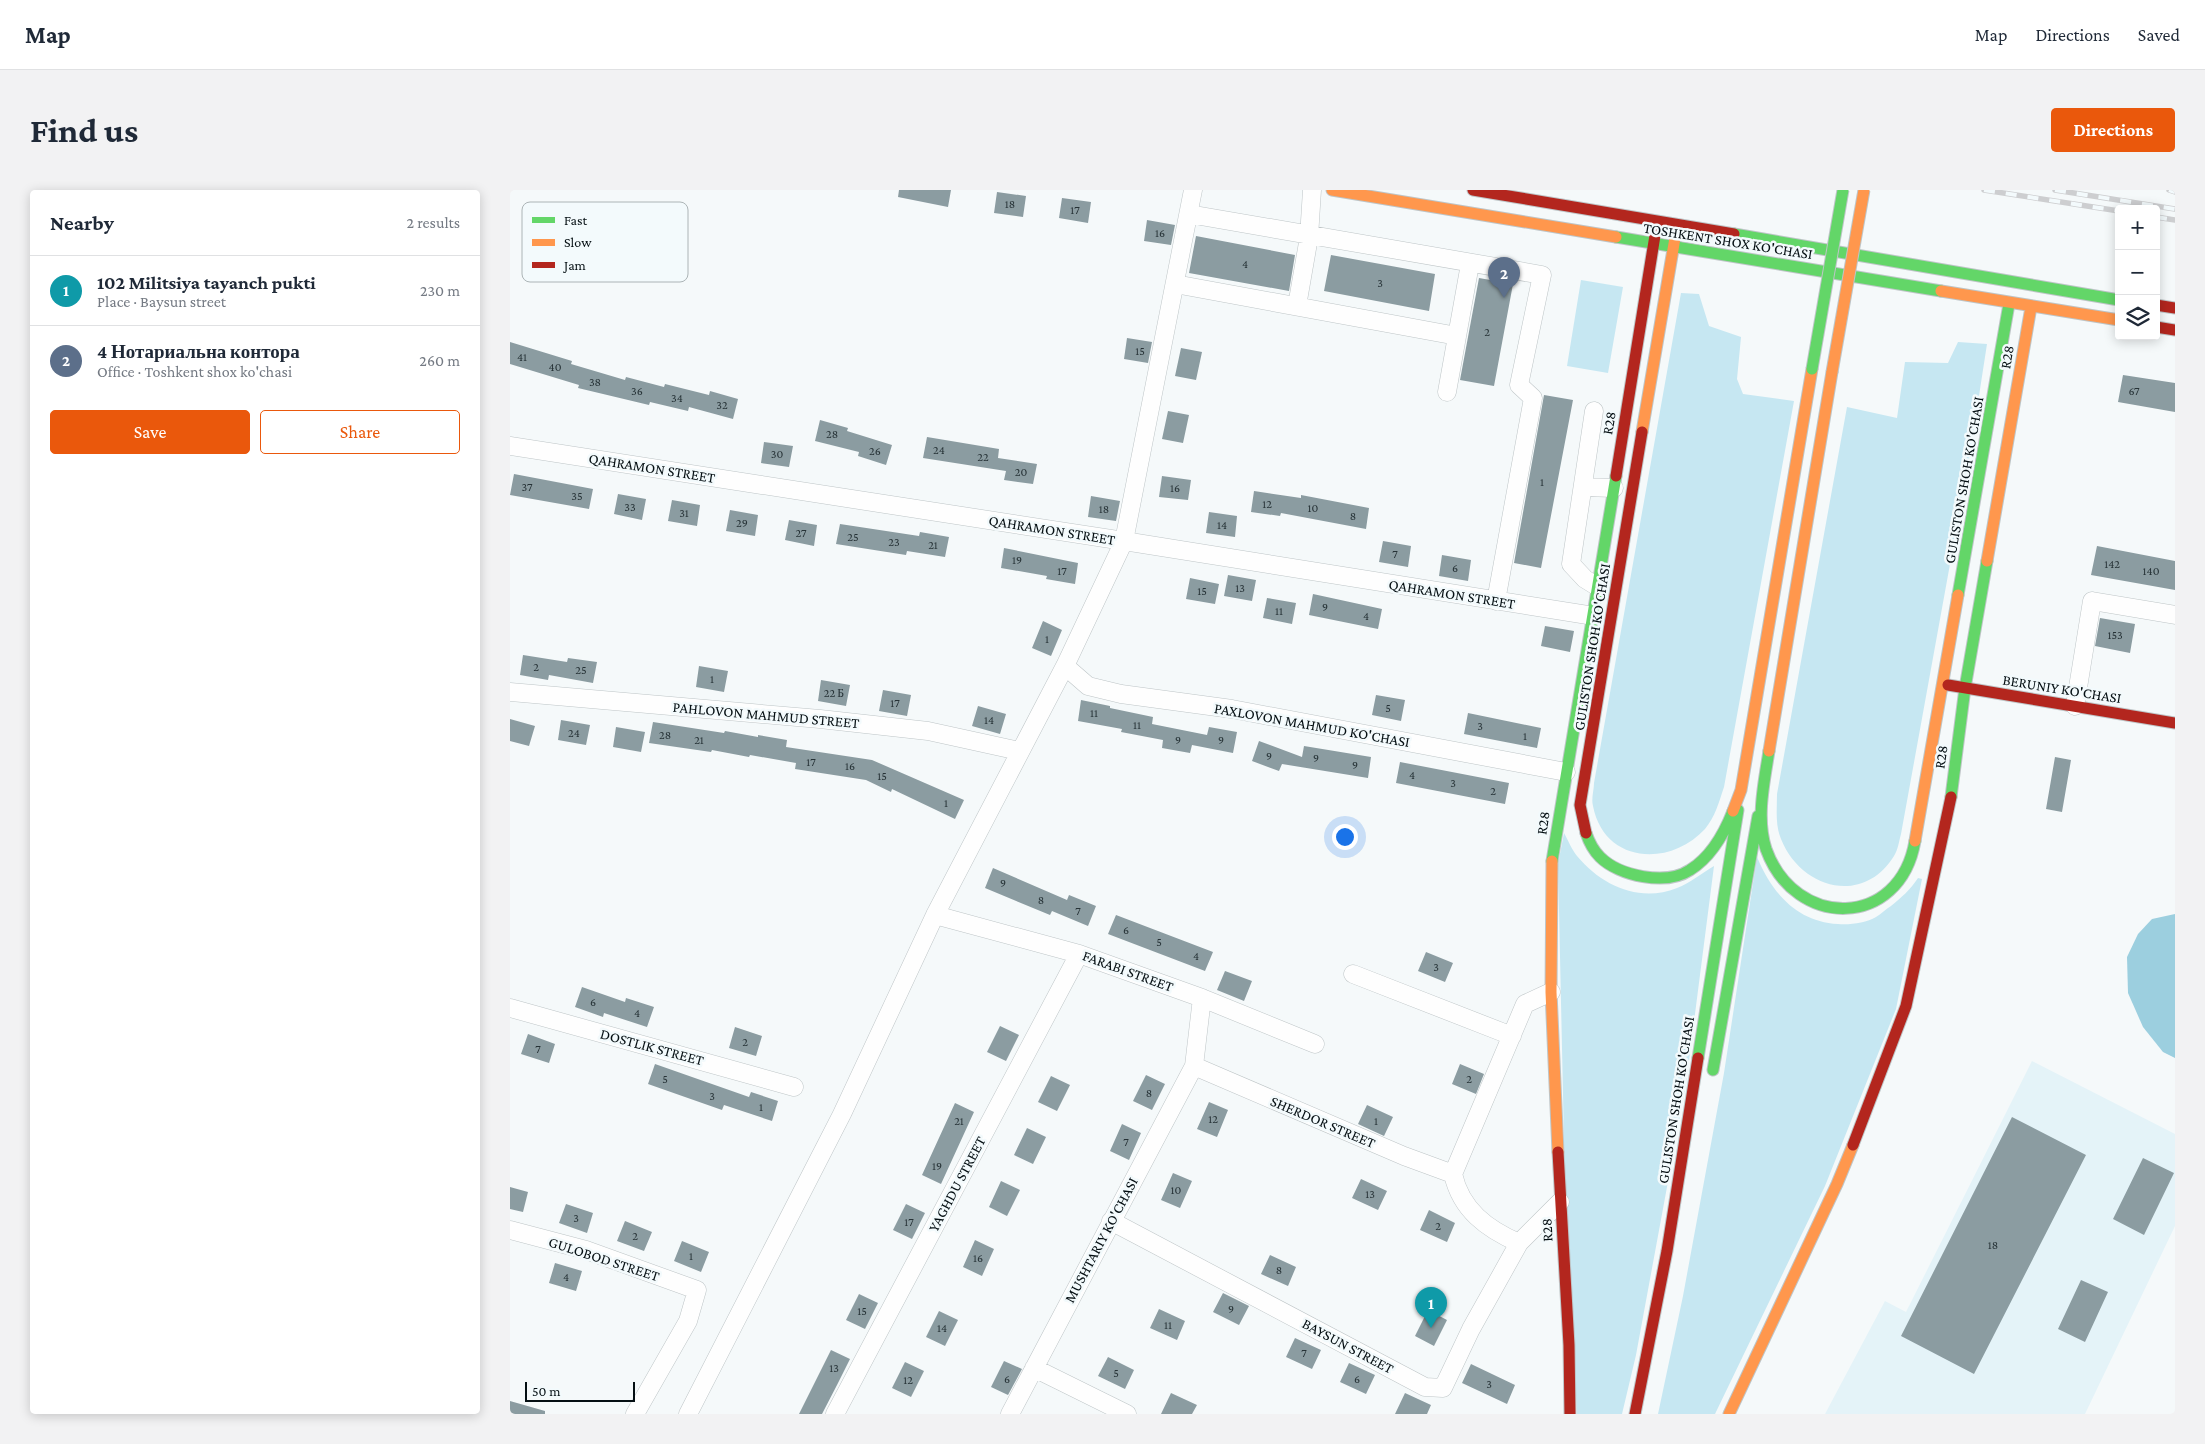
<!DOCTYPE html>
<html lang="en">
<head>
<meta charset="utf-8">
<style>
	:root { --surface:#fff; --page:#f2f2f3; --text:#1f2937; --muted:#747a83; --line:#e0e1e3; --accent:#ea580c }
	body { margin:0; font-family:"Crimson Pro",serif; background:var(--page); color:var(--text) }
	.controls { position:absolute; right:15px; top:15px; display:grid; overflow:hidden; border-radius:5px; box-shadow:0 2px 12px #0003 }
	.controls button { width:45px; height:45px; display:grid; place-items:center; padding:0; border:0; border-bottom:1px solid var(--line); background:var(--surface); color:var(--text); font:25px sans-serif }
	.scale { position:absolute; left:15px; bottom:12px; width:110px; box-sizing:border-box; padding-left:5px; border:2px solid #050f13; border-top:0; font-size:14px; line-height:18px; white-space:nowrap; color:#050f13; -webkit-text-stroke:4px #f3fafc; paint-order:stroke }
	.you { position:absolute; left:834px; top:646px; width:18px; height:18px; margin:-12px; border:4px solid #fff; border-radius:50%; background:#1a73e8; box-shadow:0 0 0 8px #1a73e833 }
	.badge { display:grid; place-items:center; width:32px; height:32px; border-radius:50%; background:var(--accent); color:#fff; font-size:16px; font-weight:700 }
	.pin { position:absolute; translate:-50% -41px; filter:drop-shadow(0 1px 2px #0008) }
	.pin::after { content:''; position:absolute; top:26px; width:18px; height:15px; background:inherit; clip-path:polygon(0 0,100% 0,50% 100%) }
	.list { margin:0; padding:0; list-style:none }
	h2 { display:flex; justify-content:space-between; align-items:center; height:65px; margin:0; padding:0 20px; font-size:21px }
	h2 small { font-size:16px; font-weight:400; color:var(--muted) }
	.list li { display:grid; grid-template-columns:32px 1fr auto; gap:15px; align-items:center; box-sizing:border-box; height:70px; padding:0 20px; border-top:1px solid var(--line) }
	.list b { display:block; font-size:19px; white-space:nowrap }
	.list p { margin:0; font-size:16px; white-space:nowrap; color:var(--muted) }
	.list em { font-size:16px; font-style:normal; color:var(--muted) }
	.actions { display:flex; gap:10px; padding:15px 20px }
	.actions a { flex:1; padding:11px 0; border:1px solid var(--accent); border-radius:5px; text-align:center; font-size:18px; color:var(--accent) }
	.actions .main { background:var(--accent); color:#fff }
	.icon { flex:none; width:28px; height:28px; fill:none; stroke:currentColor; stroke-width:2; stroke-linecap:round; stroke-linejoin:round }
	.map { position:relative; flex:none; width:1665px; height:1224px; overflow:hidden; border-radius:5px }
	header { display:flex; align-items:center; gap:30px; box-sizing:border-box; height:70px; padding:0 25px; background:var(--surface); border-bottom:1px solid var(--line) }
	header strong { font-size:24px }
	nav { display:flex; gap:28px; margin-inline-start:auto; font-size:18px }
	.intro { display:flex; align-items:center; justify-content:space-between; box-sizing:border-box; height:120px; padding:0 30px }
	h1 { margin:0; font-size:35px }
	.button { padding:12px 22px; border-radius:5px; background:var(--accent); color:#fff; font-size:18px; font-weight:700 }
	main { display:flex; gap:30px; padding:0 30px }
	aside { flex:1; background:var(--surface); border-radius:5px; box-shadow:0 2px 12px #0003 }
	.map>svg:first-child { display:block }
	.built { fill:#e4f3f8 }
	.green { fill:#c6e7f2 }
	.water { fill:#9ccfdf }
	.building { fill:#8b9ca1 }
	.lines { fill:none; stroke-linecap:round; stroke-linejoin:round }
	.street-casing { stroke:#bec5c7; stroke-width:19 }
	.fast-casing { stroke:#bec5c7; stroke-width:13 }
	.slow-casing { stroke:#bec5c7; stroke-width:13 }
	.jam-casing { stroke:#bec5c7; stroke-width:13 }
	.street { stroke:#fefefe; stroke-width:18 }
	.fast { stroke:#63d668; stroke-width:11 }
	.slow { stroke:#ff974d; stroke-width:11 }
	.jam { stroke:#b3261e; stroke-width:11 }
	.rail-casing { stroke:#cdced0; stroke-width:5.5 }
	.rail { stroke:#f3fafc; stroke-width:4; stroke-dasharray:11; stroke-linecap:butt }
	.fast-bridge-casing { stroke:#bec5c7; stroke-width:13; stroke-linecap:butt }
	.slow-bridge-casing { stroke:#bec5c7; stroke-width:13; stroke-linecap:butt }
	.fast-bridge { stroke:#63d668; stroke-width:11 }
	.slow-bridge { stroke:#ff974d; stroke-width:11 }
	.labels { text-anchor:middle; stroke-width:5; stroke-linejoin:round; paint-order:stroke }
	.number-label { font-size:12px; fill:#263236 }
	.street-label { font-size:15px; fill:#050f13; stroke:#f3fafc }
	.key { fill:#f3fafc; stroke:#acb4b6; stroke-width:1 }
	.key-label { font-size:14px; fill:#050f13 }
</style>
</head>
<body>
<header>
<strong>Map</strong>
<nav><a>Map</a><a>Directions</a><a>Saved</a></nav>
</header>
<div class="intro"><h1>Find us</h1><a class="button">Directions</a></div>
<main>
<aside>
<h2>Nearby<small>2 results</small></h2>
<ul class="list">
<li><span class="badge" style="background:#0f9aa8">1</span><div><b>102 Militsiya tayanch pukti</b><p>Place · Baysun street</p></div><em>230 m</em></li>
<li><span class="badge" style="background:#5c6f8a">2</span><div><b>4 Нотариальна контора</b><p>Office · Toshkent shox ko'chasi</p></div><em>260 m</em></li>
</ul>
<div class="actions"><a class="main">Save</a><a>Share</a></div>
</aside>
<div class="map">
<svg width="1665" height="1224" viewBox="0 0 1665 1224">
	<rect width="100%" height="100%" fill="#f5f9fa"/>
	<path class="built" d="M1522 871 1665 944V1036L1575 1224H1315L1375 1111 1396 1122Z"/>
	<path class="green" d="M1071 90 1113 97 1098 183 1057 176Z
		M1171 103 1189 104 1199 136 1231 147 1227 189 1233 204 1284 211 1214 597C1209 612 1205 627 1195 639 1159 678 1094 673 1083 616 1081 609 1084 600 1084 593Z
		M1448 152 1477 154 1460 264 1391 644C1389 651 1388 660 1384 666 1353 716 1291 699 1271 649 1265 635 1267 619 1267 604L1337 217 1387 228 1395 172 1438 173Z
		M1054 643C1058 650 1062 660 1067 666 1092 696 1130 713 1167 698 1180 693 1192 683 1204 676L1176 894 1126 1165 1112 1224H1067L1055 996 1048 674Z
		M1247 667C1262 703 1287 732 1328 734 1340 735 1356 733 1366 727 1371 724 1376 719 1381 716 1392 707 1400 700 1408 688L1412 689 1386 819 1315 996 1205 1224H1148L1173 1106 1214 883Z"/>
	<path class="water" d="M1665 724V868L1653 862 1633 837 1618 803 1617 767 1628 744 1642 729Z"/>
	<path class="building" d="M389 0H441L438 17 388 7Z
		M487 2 516 6 513 27 484 23Z
		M552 8 581 12 578 33 549 28Z
		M637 30 665 35 661 55 634 51Z
		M686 46 785 65 779 101 679 83Z
		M821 65 925 84 919 121 814 101Z
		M969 88 1003 94 984 196 950 190Z
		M617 148 642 152 638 173 614 169Z
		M0 152 62 171 61 174 115 190 116 187 154 197 155 194 199 205 200 201 228 209 223 229 179 217 178 221 140 212 139 215 68 198 69 195 0 174Z
		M671 158 692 162 686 190 665 186Z
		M1613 185 1665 193V222L1608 212Z
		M1034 205 1063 210 1031 378 1004 373Z
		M658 221 679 225 673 253 652 249Z
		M310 230 338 238 337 241 382 255 376 275 348 266 349 262 305 251Z
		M417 247 489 259 488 268 527 274 523 294 494 290 496 281 413 268Z
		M254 252 283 256 279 277 251 273Z
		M4 284 83 299 79 319 0 305Z
		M652 286 681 290 678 310 649 307Z
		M744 301 791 308V305L859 318 856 339 771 323 770 326 741 322Z
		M108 304 136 309 132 330 104 324Z
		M581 306 610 311 606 331 578 327Z
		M162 310 190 315 187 336 158 331Z
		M220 320 248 325 245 346 216 341Z
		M699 322 727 326 725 347 696 343Z
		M279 330 307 335 304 356 275 350Z
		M330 334 409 346 410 342 439 347 435 367 397 361 396 365 326 354Z
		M873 351 901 356 898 377 869 372Z
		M1587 356 1665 371V400L1581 385Z
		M494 358 568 373 565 394 536 389 537 386 491 378Z
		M932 365 961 370 958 391 929 386Z
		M718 385 746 390 742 411 714 406Z
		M680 388 709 394 705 414 676 409Z
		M803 404 872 419 868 439 799 425Z
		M757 408 786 413 782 434 753 428Z
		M1590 428 1625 434 1620 463 1585 456Z
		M533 431 552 440 541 466 522 458Z
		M1035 436 1064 441 1060 462 1031 456Z
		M13 465 57 472 58 468 87 472 83 493 39 485 38 490 10 485Z
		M189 476 218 481 214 502 186 497Z
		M311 490 340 495 336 516 308 511Z
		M373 500 401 505 397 526 369 521Z
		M866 505 895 510 891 531 862 525Z
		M571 510 600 516V518L643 527 642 534 697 545 699 537 727 542 723 563 682 555 680 563 652 558 653 550 611 542 612 539 568 531Z
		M468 516 496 524 490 544 462 536Z
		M958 523 1031 538 1027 558 954 544Z
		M0 529 25 536 19 556 0 551Z
		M51 530 80 535 76 555 48 550Z
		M143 532 214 543 215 541 248 547V545L277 550 276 557 362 570 454 610 445 629 382 599 381 602 356 590 285 579 286 573 240 565 239 567 202 560 201 562 139 553Z
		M106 537 135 542 131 562 103 557Z
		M749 551 792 567 794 556 861 567 858 588 772 574 769 581 742 571Z
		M1545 567 1561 570 1552 622 1536 619Z
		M890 572 999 593 995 614 886 593Z
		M483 678 557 710 559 705 586 716 578 736 542 721 540 725 475 698Z
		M606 725 703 762 695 781 598 744Z
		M916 762 943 773 935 792 908 781Z
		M715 781 742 791 734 811 707 800Z
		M72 797 115 812 116 808 144 817 137 837 94 823 93 827 65 817Z
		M490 836 509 845 496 871 477 862Z
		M225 837 252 846 246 866 219 858Z
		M18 844 45 854 39 873 11 864Z
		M145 874 239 907 241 902 268 911 262 931 214 915 212 920 138 894Z
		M950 874 974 884 966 904 942 894Z
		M636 885 655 894 642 920 623 911Z
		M541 886 560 895 547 921 528 912Z
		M699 912 718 920 707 947 687 939Z
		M445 913 464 922 431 994 412 985Z
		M857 915 883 927 874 946 848 934Z
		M1502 927 1576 965 1464 1184 1391 1146Z
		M612 934 631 943 619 970 600 961Z
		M517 938 536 947 523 974 504 965Z
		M1633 968 1664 983 1634 1045 1603 1029Z
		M663 983 682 991 670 1018 651 1010Z
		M851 989 877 1001 868 1020 842 1008Z
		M491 991 510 1000 497 1026 479 1017Z
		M0 997 18 1002 13 1022 0 1019Z
		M56 1014 83 1023 77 1043 49 1033Z
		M396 1014 415 1023 402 1049 383 1040Z
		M919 1020 945 1033 937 1052 910 1040Z
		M115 1031 142 1042 134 1061 107 1051Z
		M465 1050 484 1059 472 1086 453 1077Z
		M172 1051 199 1062 191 1082 164 1071Z
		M760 1065 786 1077 778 1096 751 1084Z
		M45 1073 72 1081 66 1101 39 1093Z
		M1571 1090 1598 1102 1575 1152 1548 1139Z
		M713 1103 739 1116 729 1135 703 1122Z
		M349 1104 368 1113 355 1139 336 1130Z
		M649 1119 675 1131 667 1150 640 1138Z
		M918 1120 937 1130 924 1156 905 1146Z
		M429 1121 448 1130 435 1156 416 1147Z
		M785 1148 811 1160 802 1179 776 1167Z
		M321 1160 340 1169 327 1195 312 1224H289Z
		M598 1167 624 1180 615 1199 588 1186Z
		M494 1171 512 1179 498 1205 481 1197Z
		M395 1172 414 1181 401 1207 382 1198Z
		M839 1173 865 1185 856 1204 830 1192Z
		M961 1174 1005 1195 997 1214 952 1193Z
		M661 1203 687 1215 682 1224H651Z
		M895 1203 921 1215 917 1224H885Z
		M0 1211 35 1221V1224H0Z"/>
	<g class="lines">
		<defs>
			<path id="street" d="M679 24 1032 85 1009 195 1023 208 986 411
				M665 94 947 146
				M787 116 799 47 802 0
				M937 202 960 74
				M1084 221 1061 374 1075 389 1088 397
				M0 256 614 351 1084 426
				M1073 297 1104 298
				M555 476 578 496 611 504 722 519 1056 582
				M0 502 310 529 418 541 509 561
				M1565 516 1582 411 1665 425
				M425 725 569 764 692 808 805 854
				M843 784 1002 846
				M0 818 284 897
				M684 876 894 966 943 984
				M601 1031 915 1197 933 1198 961 1139 1009 1053 1050 1012
				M0 1040 76 1060 187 1100 178 1131 125 1224
				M1009 1053C977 1039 951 1020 943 984L1015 814 1041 802
				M524 1178 617 1224
				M178 1224 332 924 425 725 555 476 614 351 683 0
				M325 1224 569 764
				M500 1224 684 876 692 808"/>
			<path id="fast" d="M1224 44 1609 110
				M1106 47 1431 101
				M1448 405 1499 114
				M1259 561C1254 593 1246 628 1256 659 1285 740 1390 739 1405 651
				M1441 607 1455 498 1477 371
				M1076 643C1079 652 1083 660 1090 667 1109 686 1156 696 1180 680 1201 667 1214 644 1223 621
				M1042 671 1106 286
				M1188 868 1228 620
				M1203 880 1248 626"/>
			<path id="slow" d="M822 0 1106 47
				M1431 101 1609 130
				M1132 242 1167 36
				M1477 371 1521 117
				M1259 561 1322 182
				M1223 621 1231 600 1302 179
				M1405 651 1448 405
				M1042 671 1041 802 1048 962
				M1219 1224 1327 994 1343 955"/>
			<path id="jam" d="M963 0 1224 44
				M1646 115 1665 118
				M1646 137 1665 140
				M1106 286 1147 33
				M1438 495 1665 533
				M1076 643 1070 615 1132 242
				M1343 955 1396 816 1441 607
				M1048 962 1059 1155 1060 1224
				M1125 1224 1157 1061 1188 868"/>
		</defs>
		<use href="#street" class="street-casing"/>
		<use href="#fast" class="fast-casing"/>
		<use href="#slow" class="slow-casing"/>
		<use href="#jam" class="jam-casing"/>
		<use href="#street" class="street"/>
		<use href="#fast" class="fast"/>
		<use href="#slow" class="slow"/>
		<use href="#jam" class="jam"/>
		<defs>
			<path id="rail" d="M1474 0 1609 21
				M1545 0 1665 19
				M1659 0 1665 2
				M1646 27 1665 30"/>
		</defs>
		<use href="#rail" class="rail-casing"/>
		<use href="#rail" class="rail"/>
		<defs>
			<path id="fast-bridge" d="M1302 179 1333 0"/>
			<path id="slow-bridge" d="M1322 182 1354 0"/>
		</defs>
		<use href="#fast-bridge" class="fast-bridge-casing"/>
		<use href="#slow-bridge" class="slow-bridge-casing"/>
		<use href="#fast-bridge" class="fast-bridge"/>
		<use href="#slow-bridge" class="slow-bridge"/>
	</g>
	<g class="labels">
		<g class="number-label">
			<text x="500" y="18">18</text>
			<text x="565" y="24">17</text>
			<text x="650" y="47">16</text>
			<text x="735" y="78">4</text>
			<text x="870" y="97">3</text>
			<text x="977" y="146">2</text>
			<text x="630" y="165">15</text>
			<text x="12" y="171">41</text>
			<text x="45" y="181">40</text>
			<text x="85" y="196">38</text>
			<text x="127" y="205">36</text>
			<text x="1624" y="205">67</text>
			<text x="167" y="212">34</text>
			<text x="212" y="219">32</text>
			<text x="322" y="248">28</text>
			<text x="429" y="264">24</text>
			<text x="365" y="265">26</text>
			<text x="267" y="268">30</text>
			<text x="473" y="271">22</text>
			<text x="511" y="286">20</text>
			<text x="1032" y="296">1</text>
			<text x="17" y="301">37</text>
			<text x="665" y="302">16</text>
			<text x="67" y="310">35</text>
			<text x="757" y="318">12</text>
			<text x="120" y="321">33</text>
			<text x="803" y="322">10</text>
			<text x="594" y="323">18</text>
			<text x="174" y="327">31</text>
			<text x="843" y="330">8</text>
			<text x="232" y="337">29</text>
			<text x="712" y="339">14</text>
			<text x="291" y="347">27</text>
			<text x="343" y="351">25</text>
			<text x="384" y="356">23</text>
			<text x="423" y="359">21</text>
			<text x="885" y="368">7</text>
			<text x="507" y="374">19</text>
			<text x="1602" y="378">142</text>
			<text x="945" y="382">6</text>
			<text x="552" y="385">17</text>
			<text x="1641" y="385">140</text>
			<text x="730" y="402">13</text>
			<text x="692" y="405">15</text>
			<text x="815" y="421">9</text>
			<text x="769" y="425">11</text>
			<text x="856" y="430">4</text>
			<text x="1605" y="449">153</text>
			<text x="537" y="453">1</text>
			<text x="26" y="481">2</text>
			<text x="71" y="484">25</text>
			<text x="202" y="493">1</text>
			<text x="324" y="507">22 Б</text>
			<text x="385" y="517">17</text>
			<text x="878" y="522">5</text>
			<text x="584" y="527">11</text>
			<text x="479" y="534">14</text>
			<text x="627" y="539">11</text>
			<text x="970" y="540">3</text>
			<text x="64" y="547">24</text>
			<text x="155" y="549">28</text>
			<text x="1015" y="550">1</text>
			<text x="189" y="554">21</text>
			<text x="668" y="554">9</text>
			<text x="711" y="554">9</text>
			<text x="759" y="570">9</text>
			<text x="806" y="572">9</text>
			<text x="301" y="576">17</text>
			<text x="845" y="579">9</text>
			<text x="340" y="580">16</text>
			<text x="902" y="589">4</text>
			<text x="372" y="590">15</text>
			<text x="943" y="597">3</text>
			<text x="983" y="605">2</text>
			<text x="436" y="617">1</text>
			<text x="493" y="697">9</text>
			<text x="531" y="714">8</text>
			<text x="568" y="725">7</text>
			<text x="616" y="744">6</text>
			<text x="649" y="756">5</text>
			<text x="686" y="770">4</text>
			<text x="926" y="781">3</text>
			<text x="83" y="816">6</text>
			<text x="127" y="827">4</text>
			<text x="235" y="856">2</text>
			<text x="28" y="863">7</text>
			<text x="155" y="893">5</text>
			<text x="959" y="893">2</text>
			<text x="639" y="907">8</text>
			<text x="202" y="910">3</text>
			<text x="251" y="921">1</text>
			<text x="703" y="933">12</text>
			<text x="449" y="935">21</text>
			<text x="866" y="935">1</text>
			<text x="616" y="956">7</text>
			<text x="427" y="980">19</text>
			<text x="666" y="1004">10</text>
			<text x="860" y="1008">13</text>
			<text x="66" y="1032">3</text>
			<text x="399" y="1036">17</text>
			<text x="928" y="1040">2</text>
			<text x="125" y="1050">2</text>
			<text x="1483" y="1059">18</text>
			<text x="181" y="1070">1</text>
			<text x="468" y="1072">16</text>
			<text x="769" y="1084">8</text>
			<text x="56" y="1091">4</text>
			<text x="721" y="1123">9</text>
			<text x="352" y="1125">15</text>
			<text x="658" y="1139">11</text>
			<text x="432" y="1142">14</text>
			<text x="794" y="1167">7</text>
			<text x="324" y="1182">13</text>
			<text x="606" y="1187">5</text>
			<text x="497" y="1193">6</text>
			<text x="847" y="1193">6</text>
			<text x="398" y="1194">12</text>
			<text x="979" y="1198">3</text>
		</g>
		<g class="street-label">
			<text transform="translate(1218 51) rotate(9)" y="5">TOSHKENT SHOX KO'CHASI</text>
			<text transform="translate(1497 167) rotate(-80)" y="5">R28</text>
			<text transform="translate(1099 233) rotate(-81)" y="5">R28</text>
			<text transform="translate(142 278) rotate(9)" y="5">QAHRAMON STREET</text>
			<text transform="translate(1454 290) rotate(-80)" y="5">GULISTON SHOH KO'CHASI</text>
			<text transform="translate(542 340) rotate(9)" y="5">QAHRAMON STREET</text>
			<text transform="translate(942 404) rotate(9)" y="5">QAHRAMON STREET</text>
			<text transform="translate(1082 457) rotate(-81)" y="5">GULISTON SHOH KO'CHASI</text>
			<text transform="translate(1552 499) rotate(9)" y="5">BERUNIY KO'CHASI</text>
			<text transform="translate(256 525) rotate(5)" y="5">PAHLOVON MAHMUD STREET</text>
			<text transform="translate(802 535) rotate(10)" y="5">PAXLOVON MAHMUD KO'CHASI</text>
			<text transform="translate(1431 567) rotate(-82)" y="5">R28</text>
			<text transform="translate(1033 633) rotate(-82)" y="5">R28</text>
			<text transform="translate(618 781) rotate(20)" y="5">FARABI STREET</text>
			<text transform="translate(142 857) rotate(15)" y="5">DOSTLIK STREET</text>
			<text transform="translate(1166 910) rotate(-81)" y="5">GULISTON SHOH KO'CHASI</text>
			<text transform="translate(813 932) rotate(23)" y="5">SHERDOR STREET</text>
			<text transform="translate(447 994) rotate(-62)" y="5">YAGHDU STREET</text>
			<text transform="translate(1037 1040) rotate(-93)" y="5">R28</text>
			<text transform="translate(591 1050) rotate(-62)" y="5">MUSHTARIY KO'CHASI</text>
			<text transform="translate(94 1069) rotate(18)" y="5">GULOBOD STREET</text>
			<text transform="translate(838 1156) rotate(28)" y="5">BAYSUN STREET</text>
		</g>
	</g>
	<rect x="12" y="12" width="166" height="80" rx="8" class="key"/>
	<rect x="22" y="27" width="23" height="6" fill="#63d668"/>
	<rect x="22" y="49" width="23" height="7" fill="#ff974d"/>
	<rect x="22" y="72" width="23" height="6" fill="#b3261e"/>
	<g class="key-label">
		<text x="54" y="35">Fast</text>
		<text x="54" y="57">Slow</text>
		<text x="54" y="80">Jam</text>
	</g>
</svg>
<div class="controls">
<button>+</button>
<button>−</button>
<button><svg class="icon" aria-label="layers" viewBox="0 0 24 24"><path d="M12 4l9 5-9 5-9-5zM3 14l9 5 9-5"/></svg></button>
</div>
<div class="scale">50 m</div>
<div class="you"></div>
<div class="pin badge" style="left:921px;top:1138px;background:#0f9aa8">1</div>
<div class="pin badge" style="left:994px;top:108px;background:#5c6f8a">2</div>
</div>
</main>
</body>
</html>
